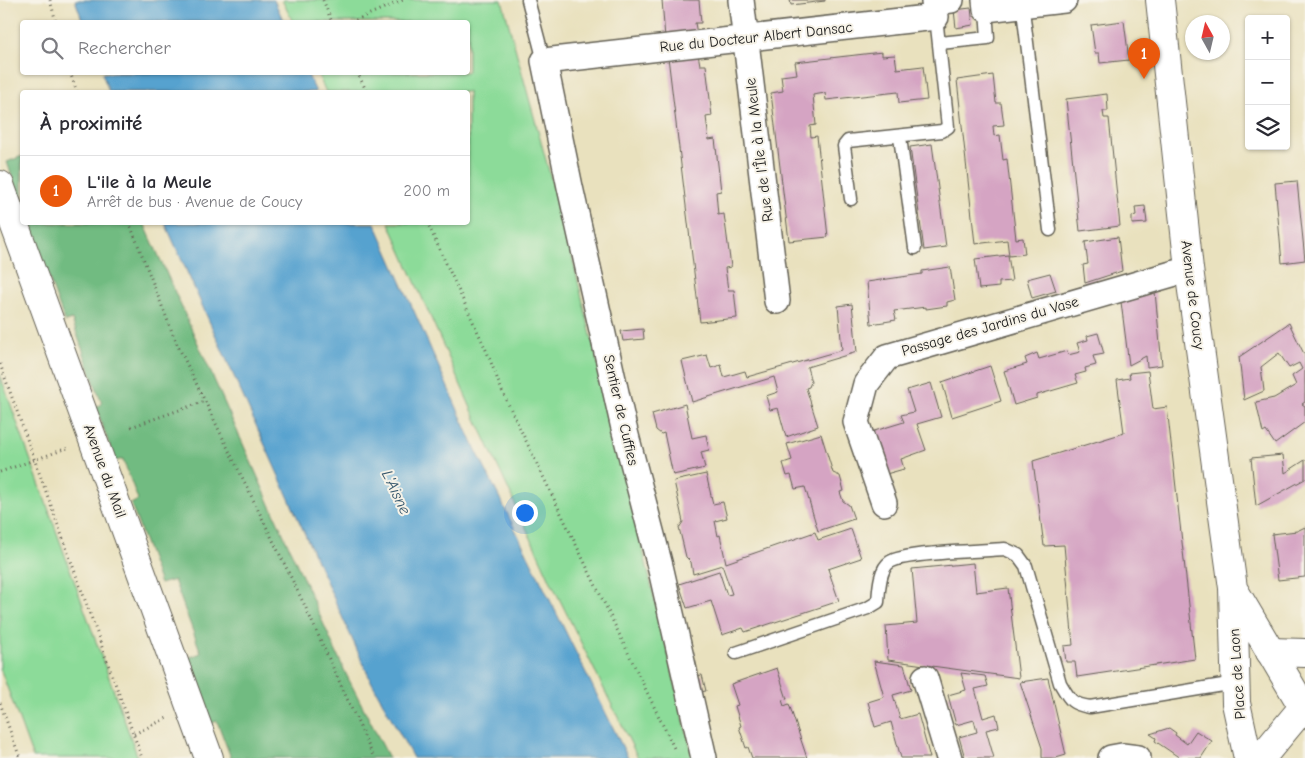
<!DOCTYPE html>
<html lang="fr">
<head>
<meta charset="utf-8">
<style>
	:root { --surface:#fff; --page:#f7f7f7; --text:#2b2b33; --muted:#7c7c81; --line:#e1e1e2; --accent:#ea580c }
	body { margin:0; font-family:"Comic Neue",sans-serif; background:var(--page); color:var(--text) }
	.controls { position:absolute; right:15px; top:15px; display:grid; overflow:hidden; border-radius:5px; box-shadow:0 1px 4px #0004 }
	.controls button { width:45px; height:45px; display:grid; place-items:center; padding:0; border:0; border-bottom:1px solid var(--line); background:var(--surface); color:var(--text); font:25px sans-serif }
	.compass { position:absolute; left:1185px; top:15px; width:45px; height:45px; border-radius:50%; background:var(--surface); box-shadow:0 1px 4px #0004; rotate:352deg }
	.you { position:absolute; left:524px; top:512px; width:18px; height:18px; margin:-12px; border:4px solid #fff; border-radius:50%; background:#1a73e8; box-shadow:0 0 0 8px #1a73e833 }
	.badge { display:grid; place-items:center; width:32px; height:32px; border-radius:50%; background:var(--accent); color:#fff; font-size:16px; font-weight:700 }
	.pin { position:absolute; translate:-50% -41px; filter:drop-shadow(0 1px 2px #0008) }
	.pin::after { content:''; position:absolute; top:26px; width:18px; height:15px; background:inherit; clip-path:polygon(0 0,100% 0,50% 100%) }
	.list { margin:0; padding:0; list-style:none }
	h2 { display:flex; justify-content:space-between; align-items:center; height:65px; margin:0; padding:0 20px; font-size:21px }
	h2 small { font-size:16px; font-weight:400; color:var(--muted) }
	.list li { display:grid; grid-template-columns:32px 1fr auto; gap:15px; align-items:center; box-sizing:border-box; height:70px; padding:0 20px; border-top:1px solid var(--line) }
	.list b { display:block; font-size:19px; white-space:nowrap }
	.list p { margin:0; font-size:16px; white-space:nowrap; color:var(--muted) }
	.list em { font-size:16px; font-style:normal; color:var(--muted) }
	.icon { flex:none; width:28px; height:28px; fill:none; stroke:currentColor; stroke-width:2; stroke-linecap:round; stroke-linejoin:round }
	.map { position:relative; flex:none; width:1305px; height:758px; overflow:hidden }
	.search { position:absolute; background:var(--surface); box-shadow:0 1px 4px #0004; left:20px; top:20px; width:450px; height:55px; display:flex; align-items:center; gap:12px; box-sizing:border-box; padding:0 18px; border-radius:5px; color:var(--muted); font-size:19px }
	.panel { position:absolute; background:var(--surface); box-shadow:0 1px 4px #0004; left:20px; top:90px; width:450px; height:135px; border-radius:5px }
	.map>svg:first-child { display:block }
	.green { fill:#8cdb99; stroke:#547c5a }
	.forest { fill:#71bb81; stroke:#466c4e }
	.water { fill:#57a2cf; stroke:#3a5f76 }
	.building { fill:#d5a4c3 }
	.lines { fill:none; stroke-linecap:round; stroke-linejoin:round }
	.service-casing { stroke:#646155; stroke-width:15 }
	.minor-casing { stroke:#646155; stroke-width:28 }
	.tertiary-casing { stroke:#646155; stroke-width:30 }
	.secondary-casing { stroke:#646155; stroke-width:30 }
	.primary-casing { stroke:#646155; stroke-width:30 }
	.path { stroke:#646155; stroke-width:3; stroke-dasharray:1 4; stroke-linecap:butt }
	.service { stroke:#fff; stroke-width:12 }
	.minor { stroke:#fff; stroke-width:25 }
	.tertiary { stroke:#fff; stroke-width:28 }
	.secondary { stroke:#fff; stroke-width:28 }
	.primary { stroke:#fff; stroke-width:28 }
	.labels { text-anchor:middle; stroke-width:4; stroke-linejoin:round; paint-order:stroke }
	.street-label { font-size:15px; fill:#1c1c1c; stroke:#f7f3e8 }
	.water-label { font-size:16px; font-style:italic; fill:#37586d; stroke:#f7f3e8 }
</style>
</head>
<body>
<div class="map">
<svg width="1305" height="758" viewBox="0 0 1305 758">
	<rect width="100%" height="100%" fill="#f7f3e8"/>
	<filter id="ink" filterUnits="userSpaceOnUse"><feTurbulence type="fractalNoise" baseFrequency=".02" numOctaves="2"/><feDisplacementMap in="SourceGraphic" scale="10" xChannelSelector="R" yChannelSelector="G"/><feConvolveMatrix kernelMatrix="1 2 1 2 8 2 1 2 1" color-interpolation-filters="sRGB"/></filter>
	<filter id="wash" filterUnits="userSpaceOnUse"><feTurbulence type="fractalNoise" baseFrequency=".0096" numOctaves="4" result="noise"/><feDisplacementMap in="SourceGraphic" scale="20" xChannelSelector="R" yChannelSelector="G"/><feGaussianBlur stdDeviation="1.12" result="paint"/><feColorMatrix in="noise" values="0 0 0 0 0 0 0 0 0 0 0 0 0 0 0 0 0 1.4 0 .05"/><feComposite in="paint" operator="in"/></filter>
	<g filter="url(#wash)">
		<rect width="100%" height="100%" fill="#e9e1be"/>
		<path class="green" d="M282 0H502L569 244 693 758H638L551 582 470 406 389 223 468 222V92H326L317 73 468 72V22H293Z
			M0 375 138 758H33L0 668Z"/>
		<path class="forest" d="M22 156V205L7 162Z
			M29 223H144L346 674 389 758H231L217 721 210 724 188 658 201 653 174 580 160 584 131 504 138 500 123 459 115 461 96 407 102 404 72 320 65 322Z"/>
		<path class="water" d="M75 0H274L284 22H83Z
			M102 73H307L316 92H109Z
			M165 223H375L473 444 628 758H413L371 681Z"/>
		<g id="blocks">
			<path class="building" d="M662 0H699L701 23H695L697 34 665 38Z
				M790 0H825V1L791 5Z
				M971 8 973 25 956 28 954 10Z
				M1124 21 1129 60 1100 63 1099 53H1095L1091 25Z
				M882 52V56L895 55 897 69 923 66 927 100 899 103 898 92 826 100 825 93 813 95 816 125 810 126 811 137 817 136 828 237 789 241 771 93 783 91 781 76 797 74 795 62Z
				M698 54 700 65H706L712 116 706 117 709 140 715 139 721 191 716 192 718 215 724 214 731 267 725 268 728 290H734L737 318 700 322 668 57Z
				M993 75 996 103H1001L1004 125 993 126 994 136 1000 135 1003 160 1007 159 1016 239 1023 238 1025 254 1009 256 1007 240 975 244 957 80Z
				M1107 94 1108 111H1103L1104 118H1109L1120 226 1080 231 1066 99Z
				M932 144 946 247 924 250 910 147Z
				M1297 181 1305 260 1282 263 1275 183Z
				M1145 206 1147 223 1132 224V216L1136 215 1135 207Z
				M1118 237 1122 271 1085 283 1083 265 1088 264 1085 242Z
				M1008 255 1012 281 999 282V287L979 289 975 259Z
				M950 267 955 300 947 302V306L926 309V307L894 311 896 320 871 324 867 282 922 274V271Z
				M1050 273 1056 291 1032 298 1027 279Z
				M1155 292 1162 365 1147 367 1146 356 1129 365 1121 302Z
				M852 304 857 352 807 367 811 382 809 387 806 388 818 426 786 437 778 408 770 410 766 396 778 392 774 377 692 402 682 361 707 355 711 368 721 365 724 377 745 371 747 377 842 350 838 306Z
				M1289 323 1305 356V402L1302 404 1305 406V422L1275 444 1266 431 1263 433 1256 402 1274 398 1296 385 1292 376 1302 369 1299 363 1289 368 1279 353 1261 367 1264 391 1244 400 1239 357Z
				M643 329 644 339 623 341 621 331Z
				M1098 333 1104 354 1093 356 1096 365 1085 368 1086 372 1075 375 1078 383 1037 395V398L1014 405 1004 371 1027 364 1025 358 1037 353 1039 359 1067 351 1068 355 1080 352 1077 343 1088 340 1087 336Z
				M990 366 1001 401 952 417 942 382Z
				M1148 371 1153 409 1167 407 1195 659 1077 677 1075 662H1066L1064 646 1073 645 1064 545 1044 546 1033 461 1124 433 1117 380 1130 378 1129 373Z
				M931 383 941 417 917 424 926 450 901 459 904 469 886 474 871 432 904 422 901 415 914 412 907 390Z
				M685 404 692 438 706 435 709 450 701 452 705 468 673 475 664 433 661 434 656 430 652 414Z
				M821 434 833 473 840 476 844 491 840 492 843 501 849 505 854 519 818 531 805 487 795 489 791 475 787 476 783 463 792 460 787 444Z
				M1283 455 1285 473 1305 460V479L1256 506 1251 458Z
				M706 474 713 504 723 502 727 518 715 521 718 536 720 535 726 563 815 532 818 540 851 529 861 558 828 569 839 601 745 632 743 628 722 635 711 601 687 608 679 584 719 571 727 595 732 594 722 565 693 574 691 562 686 557 683 544 679 528 683 522 674 481Z
				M1305 527V577L1278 580 1272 534 1297 531Z
				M973 563 976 592 1008 588 1019 678 888 660 886 626 917 623 912 569Z
				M874 661 904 665 911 690 893 695 900 719 918 714 930 758H901L891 722 875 727 868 702 884 697Z
				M777 668 787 699 782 700 784 706 789 704 807 758H752L748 747 746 748 739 727 741 726 735 706 738 705 731 684Z
				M961 673 985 676 988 686 975 689 983 718 996 714 999 727 986 730 994 758H965L959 737 977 732 974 720 956 725 948 695 966 690Z
				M702 675 706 691 699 692 695 676Z
				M1048 678 1066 755 1056 758H1042V748L1020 682Z
				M1169 728 1176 733 1175 735 1187 744 1196 731 1212 741 1201 758H1180L1155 741 1156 738 1150 734Z"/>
		</g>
	</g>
	<g filter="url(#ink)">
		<use href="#blocks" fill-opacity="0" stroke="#646155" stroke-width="1"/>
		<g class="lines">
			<defs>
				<path id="service" d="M528 0 544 61
					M1022 2 1050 230
					M940 43 988 38 986 9
					M900 137 915 248
					M851 199 844 146 848 141 942 131 948 127 936 17
					M736 653 868 608 878 602C879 591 879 569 890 562 904 552 983 551 1005 549L1018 555 1026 566 1060 683C1070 700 1071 704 1090 707L1235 683"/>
				<path id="minor" d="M741 0 777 301
					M985 0 986 9 1064 0
					M884 503 856 422 866 384 887 357 1189 269
					M925 678 949 758
					M704 758 661 570 623 424 570 187 544 61 936 17 934 2 951 0
					M1111 758 1122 756 1138 758"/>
				<path id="tertiary" d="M0 185 209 758"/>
				<path id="secondary" d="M1270 652 1305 653
					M1261 758 1305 705"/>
				<path id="primary" d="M1160 0 1189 269 1233 588 1236 703 1248 758
					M1234 590 1303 707"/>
			</defs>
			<use href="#service" class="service-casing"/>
			<use href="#minor" class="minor-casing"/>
			<use href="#tertiary" class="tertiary-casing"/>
			<use href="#secondary" class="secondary-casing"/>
			<use href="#primary" class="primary-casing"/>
			<path class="path" d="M50 0 56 22
				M323 0 332 22
				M351 22 403 0
				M70 72 77 92
				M357 72 367 92
				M129 222 176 342 305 606 374 758
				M427 222 487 352 502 391 674 748
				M0 364 142 758
				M131 427 205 401
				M0 472 68 448
				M0 703 20 758
				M134 734 167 718"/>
			<use href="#service" class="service"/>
			<use href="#minor" class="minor"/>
			<use href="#tertiary" class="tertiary"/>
			<use href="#secondary" class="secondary"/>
			<use href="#primary" class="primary"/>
		</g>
	</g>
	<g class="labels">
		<g class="street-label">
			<text transform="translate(756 37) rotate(-6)" y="5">Rue du Docteur Albert Dansac</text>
			<text transform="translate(759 150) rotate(-97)" y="5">Rue de l'Île à la Meule</text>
			<text transform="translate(1193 295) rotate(83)" y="5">Avenue de Coucy</text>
			<text transform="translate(990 326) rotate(-16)" y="5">Passage des Jardins du Vase</text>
			<text transform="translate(621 410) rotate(77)" y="5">Sentier de Cuffies</text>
			<text transform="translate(105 471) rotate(70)" y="5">Avenue du Mail</text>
			<text transform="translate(1237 674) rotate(-94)" y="5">Place de Laon</text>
		</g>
		<g class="water-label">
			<text transform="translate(397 492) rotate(65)" y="6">L'Aisne</text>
		</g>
	</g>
</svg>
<div class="controls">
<button>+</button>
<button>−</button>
<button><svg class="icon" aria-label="layers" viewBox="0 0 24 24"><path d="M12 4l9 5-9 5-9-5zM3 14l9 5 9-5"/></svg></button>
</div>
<svg class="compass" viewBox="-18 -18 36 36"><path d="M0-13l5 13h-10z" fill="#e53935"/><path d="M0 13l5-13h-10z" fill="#7c7c81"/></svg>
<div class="you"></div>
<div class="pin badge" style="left:1144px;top:79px">1</div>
<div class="search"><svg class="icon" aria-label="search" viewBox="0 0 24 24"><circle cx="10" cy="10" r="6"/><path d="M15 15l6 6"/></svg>Rechercher</div>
<section class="panel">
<h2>À proximité<small></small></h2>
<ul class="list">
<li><span class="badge">1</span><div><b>L'ile à la Meule</b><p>Arrêt de bus · Avenue de Coucy</p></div><em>200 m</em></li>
</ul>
</section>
</div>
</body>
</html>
